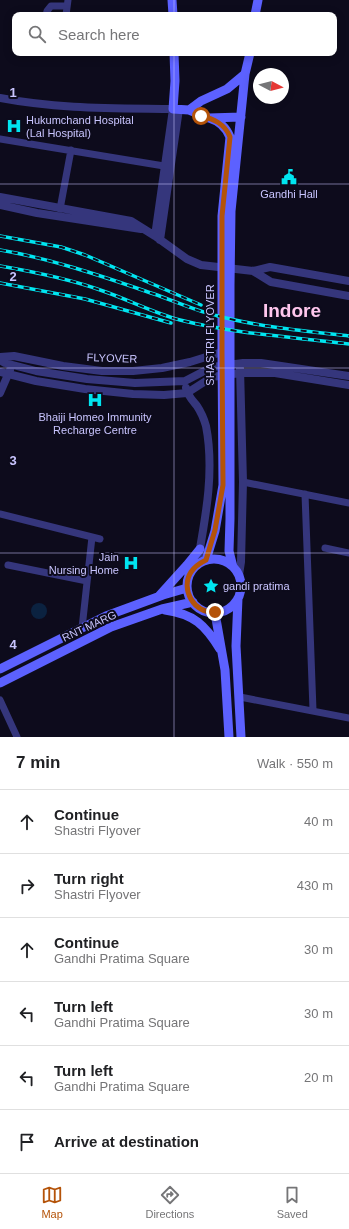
<!DOCTYPE html>
<html lang="en">
<head>
<meta charset="utf-8">
<style>
	:root { --surface:#fff; --page:#f6f6f6; --text:#202124; --muted:#757577; --line:#e0e0e0; --accent:#b45309 }
	body { margin:0; font-family:Helvetica,sans-serif; background:var(--page); color:var(--text) }
	.compass { position:absolute; left:253px; top:68px; width:36px; height:36px; border-radius:50%; background:var(--surface); box-shadow:0 2px 10px #0003; rotate:97deg }
	.stop { position:absolute; width:12px; height:12px; margin:-9px; border:3px solid #b45309; border-radius:50%; background:#fff }
	.stop.end { background:#b45309; border-color:#fff; box-shadow:0 1px 4px #0008 }
	.list { margin:0; padding:0; list-style:none }
	h2 { display:flex; justify-content:space-between; align-items:center; height:52px; margin:0; padding:0 16px; font-size:17px }
	h2 small { font-size:13px; font-weight:400; color:var(--muted) }
	.list li { display:grid; grid-template-columns:26px 1fr auto; gap:12px; align-items:center; box-sizing:border-box; height:64px; padding:0 16px; border-top:1px solid var(--line) }
	.list b { display:block; font-size:15px; white-space:nowrap }
	.list p { margin:0; font-size:13px; white-space:nowrap; color:var(--muted) }
	.list em { font-size:13px; font-style:normal; color:var(--muted) }
	.icon { flex:none; width:22px; height:22px; fill:none; stroke:currentColor; stroke-width:2; stroke-linecap:round; stroke-linejoin:round }
	.map { position:relative; flex:none; width:349px; height:737px; overflow:hidden }
	.search { position:absolute; background:var(--surface); box-shadow:0 2px 10px #0003; left:12px; right:12px; top:12px; height:44px; display:flex; align-items:center; gap:10px; box-sizing:border-box; padding:0 14px; border-radius:8px; color:var(--muted); font-size:15px }
	.sheet { height:436px; background:var(--surface) }
	nav { display:flex; justify-content:space-around; align-items:center; box-sizing:border-box; height:56px; border-top:1px solid var(--line); background:var(--surface); font-size:11px; color:var(--muted) }
	nav a { display:grid; justify-items:center; gap:2px }
	nav .on { color:var(--accent) }
	.map>svg:first-child { display:block }
	.water { fill:#0b2240 }
	.lines { fill:none; stroke-linecap:round; stroke-linejoin:round }
	.minor { stroke:#35367c; stroke-width:7 }
	.tertiary { stroke:#35367c; stroke-width:8 }
	.secondary { stroke:#5c61ff; stroke-width:9 }
	.rail-casing { stroke:#00e5f0; stroke-width:3.5 }
	.rail { stroke:#0d0b1c; stroke-width:2; stroke-dasharray:6; stroke-linecap:butt }
	.route { stroke:#b45309; stroke-width:5 }
	.grid { fill:none; stroke:#c9c5ff; stroke-width:1; stroke-opacity:0.55 }
	.labels { text-anchor:middle; stroke-width:4; stroke-linejoin:round; paint-order:stroke }
	.poi-label { font-size:11px; fill:#c9c5ff; stroke:#0d0b1c; text-anchor:start }
	.street-label { font-size:11px; fill:#c9c5ff; stroke:#0d0b1c }
	.town-label { font-size:19px; font-weight:bold; fill:#ffc7ee; stroke:#0d0b1c }
	.grid-label { font-size:13px; text-anchor:middle; font-weight:bold; fill:#c9c5ff; stroke:#0d0b1c; stroke-width:4; stroke-linejoin:round; paint-order:stroke }
</style>
</head>
<body>
<div class="map">
<svg width="349" height="737" viewBox="0 0 349 737">
	<rect width="100%" height="100%" fill="#0d0b1c"/>
	<path class="water" d="M31 611a8 8 0 1 1 16 0a8 8 0 1 1-16 0Z"/>
	<g class="lines">
		<path class="minor" d="M46 15 47 11 51 6H67
			M66 15 68 0
			M0 139 164 166
			M60 209 71 150
			M243 482 349 503
			M305 494 313 710
			M0 514 100 539
			M325 548 349 553
			M8 565 87 581
			M82 628 92 537
			M240 697 349 718
			M0 700 17 737"/>
		<path class="tertiary" d="M0 98C57 109 115 108 173 109L155 236
			M0 197 131 221 155 236 187 259 201 265 253 271 270 267 349 281
			M0 205 37 213 141 229
			M160 240 179 109
			M253 271 271 282 349 296
			M0 357 14 356 63 366 102 371H133L162 368 190 362 222 352
			M0 360 5 363 36 371 87 379 135 383 185 381 212 367 243 363H261L349 376
			M0 372 36 381 85 389 133 394 164 395 187 393 212 377 240 373H275L349 385
			M186 388C187 395 193 401 197 406 201 412 204 419 206 426 215 472 205 520 197 565
			M0 393 10 370
			M239 575 241 562 243 482 240 368"/>
		<path class="secondary" d="M172 0 173 15
			M255 15 258 0
			M174 53 175 81 173 109 189 110 209 118 241 117
			M189 110 201 101 227 89 245 74
			M187 586a27 27 0 1 1 54 0a27 27 0 1 1-54 0Z
			M206 560 215 531 223 485 222 352V216L230 137C226 127 219 121 209 118
			M233 567 229 551 230 519V285L231 211 245 74 250 53
			M159 596 187 565 200 549
			M238 598 236 646 241 737
			M165 610C194 614 205 625 220 649
			M215 613 225 670 229 737
			M0 669 106 616 163 595 187 588
			M0 683 111 627 162 609 193 602"/>
		<defs>
			<path id="rail" d="M0 236 61 247 85 255 201 305
				M0 250C53 259 104 277 154 294 174 301 194 310 214 315 259 327 304 331 349 336
				M0 266C35 272 70 279 103 291 129 300 154 313 180 320 236 334 293 337 349 344
				M0 283 85 299 171 323"/>
		</defs>
		<use href="#rail" class="rail-casing"/>
		<use href="#rail" class="rail"/>
	</g>
	<g class="lines">
		<path class="route" d="M201 116C214 119 225 124 230 137L222 216V352L223 485 215 530 206 560C200 563 195 566 191 572 180 589 194 614 215 612"/>
	</g>
	<path class="grid" d="M174 0V15M174 53V737M0 184H349M0 368H349M0 553H349"/>
	<defs>
		<symbol id="hospital-bare" viewBox="-9 -9 18 18"><path d="M-5-5h3v3.5h4V-5h3V5h-3V1.5h-4V5h-3Z" fill="#00e5f0" stroke="#0d0b1c" stroke-width="2.5" paint-order="stroke"/></symbol>
		<symbol id="civic-bare" viewBox="-9 -9 18 18"><path d="M-.6-6.5H3V-4.5H.6V-3L4-1V1h2V6H-6V1h2V-1L-.6-3ZM-1.2 2.5V6h2.4V2.5Z" fill="#00e5f0" stroke="#0d0b1c" stroke-width="2.5" paint-order="stroke"/></symbol>
		<symbol id="sight-bare" viewBox="-9 -9 18 18"><path d="M0-6L1.8-2.2L6-1.7L2.9 1.2L3.7 5.4L0 3.3L-3.7 5.4L-2.9 1.2L-6-1.7L-1.8-2.2Z" fill="#00e5f0" stroke="#0d0b1c" stroke-width="2.5" paint-order="stroke"/></symbol>
	</defs>
	<g fill-rule="evenodd">
		<use href="#hospital-bare" x="3" y="115" width="22" height="22"/>
		<use href="#civic-bare" x="278" y="166" width="22" height="22"/>
		<use href="#hospital-bare" x="84" y="389" width="22" height="22"/>
		<use href="#hospital-bare" x="120" y="552" width="22" height="22"/>
		<use href="#sight-bare" x="200" y="575" width="22" height="22"/>
	</g>
	<g class="labels">
		<g class="poi-label">
			<text x="26" y="124">Hukumchand Hospital<tspan x="26" dy="13">(Lal Hospital)</tspan></text>
			<text x="289" y="198" text-anchor="middle">Gandhi Hall</text>
			<text x="95" y="421" text-anchor="middle">Bhaiji Homeo Immunity<tspan x="95" dy="13">Recharge Centre</tspan></text>
			<text x="119" y="561" text-anchor="end">Jain<tspan x="119" dy="13">Nursing Home</tspan></text>
			<text x="223" y="590">gandi pratima</text>
		</g>
		<g class="street-label">
			<text transform="translate(210 335) rotate(-90)" y="4">SHASTRI FLYOVER</text>
			<text transform="translate(112 358) rotate(2)" y="4">FLYOVER</text>
			<text transform="translate(89 626) rotate(-25)" y="4">RNT MARG</text>
		</g>
		<g class="town-label">
			<text x="292" y="317">Indore</text>
		</g>
	</g>
	<g class="grid-label">
		<text x="13" y="97">1</text>
		<text x="13" y="281">2</text>
		<text x="13" y="465">3</text>
		<text x="13" y="649">4</text>
	</g>
</svg>
<svg class="compass" viewBox="-18 -18 36 36"><path d="M0-13l5 13h-10z" fill="#e53935"/><path d="M0 13l5-13h-10z" fill="#757577"/></svg>
<div class="stop" style="left:201px;top:116px"></div>
<div class="stop end" style="left:215px;top:612px"></div>
<div class="search"><svg class="icon" aria-label="search" viewBox="0 0 24 24"><circle cx="10" cy="10" r="6"/><path d="M15 15l6 6"/></svg>Search here</div>
</div>
<section class="sheet">
<h2>7 min<small>Walk · 550 m</small></h2>
<ul class="list">
<li><svg class="icon" aria-label="ahead" viewBox="0 0 24 24"><path d="M12 20V5M6 11l6-6 6 6"/></svg><div><b>Continue</b><p>Shastri Flyover</p></div><em>40 m</em></li>
<li><svg class="icon" aria-label="right" viewBox="0 0 24 24"><path d="M7 20v-9h11M14 6l5 5-5 5"/></svg><div><b>Turn right</b><p>Shastri Flyover</p></div><em>430 m</em></li>
<li><svg class="icon" aria-label="ahead" viewBox="0 0 24 24"><path d="M12 20V5M6 11l6-6 6 6"/></svg><div><b>Continue</b><p>Gandhi Pratima Square</p></div><em>30 m</em></li>
<li><svg class="icon" aria-label="left" viewBox="0 0 24 24"><path d="M17 20v-9H6M10 6l-5 5 5 5"/></svg><div><b>Turn left</b><p>Gandhi Pratima Square</p></div><em>30 m</em></li>
<li><svg class="icon" aria-label="left" viewBox="0 0 24 24"><path d="M17 20v-9H6M10 6l-5 5 5 5"/></svg><div><b>Turn left</b><p>Gandhi Pratima Square</p></div><em>20 m</em></li>
<li><svg class="icon" aria-label="arrive" viewBox="0 0 24 24"><path d="M6 21V4h12l-3 4 3 4H6"/></svg><div><b>Arrive at destination</b></div></li>
</ul>
</section>
<nav>
<a class="on"><svg class="icon" aria-label="map" viewBox="0 0 24 24"><path d="M3 6l6-2 6 2 6-2v14l-6 2-6-2-6 2zM9 4v14M15 6v14"/></svg>Map</a>
<a><svg class="icon" aria-label="directions" viewBox="0 0 24 24"><path d="M12 3l9 9-9 9-9-9zM9 14v-3h6M13 9l2 2-2 2"/></svg>Directions</a>
<a><svg class="icon" aria-label="saved" viewBox="0 0 24 24"><path d="M7 4h10v16l-5-4-5 4z"/></svg>Saved</a>
</nav>
</body>
</html>
